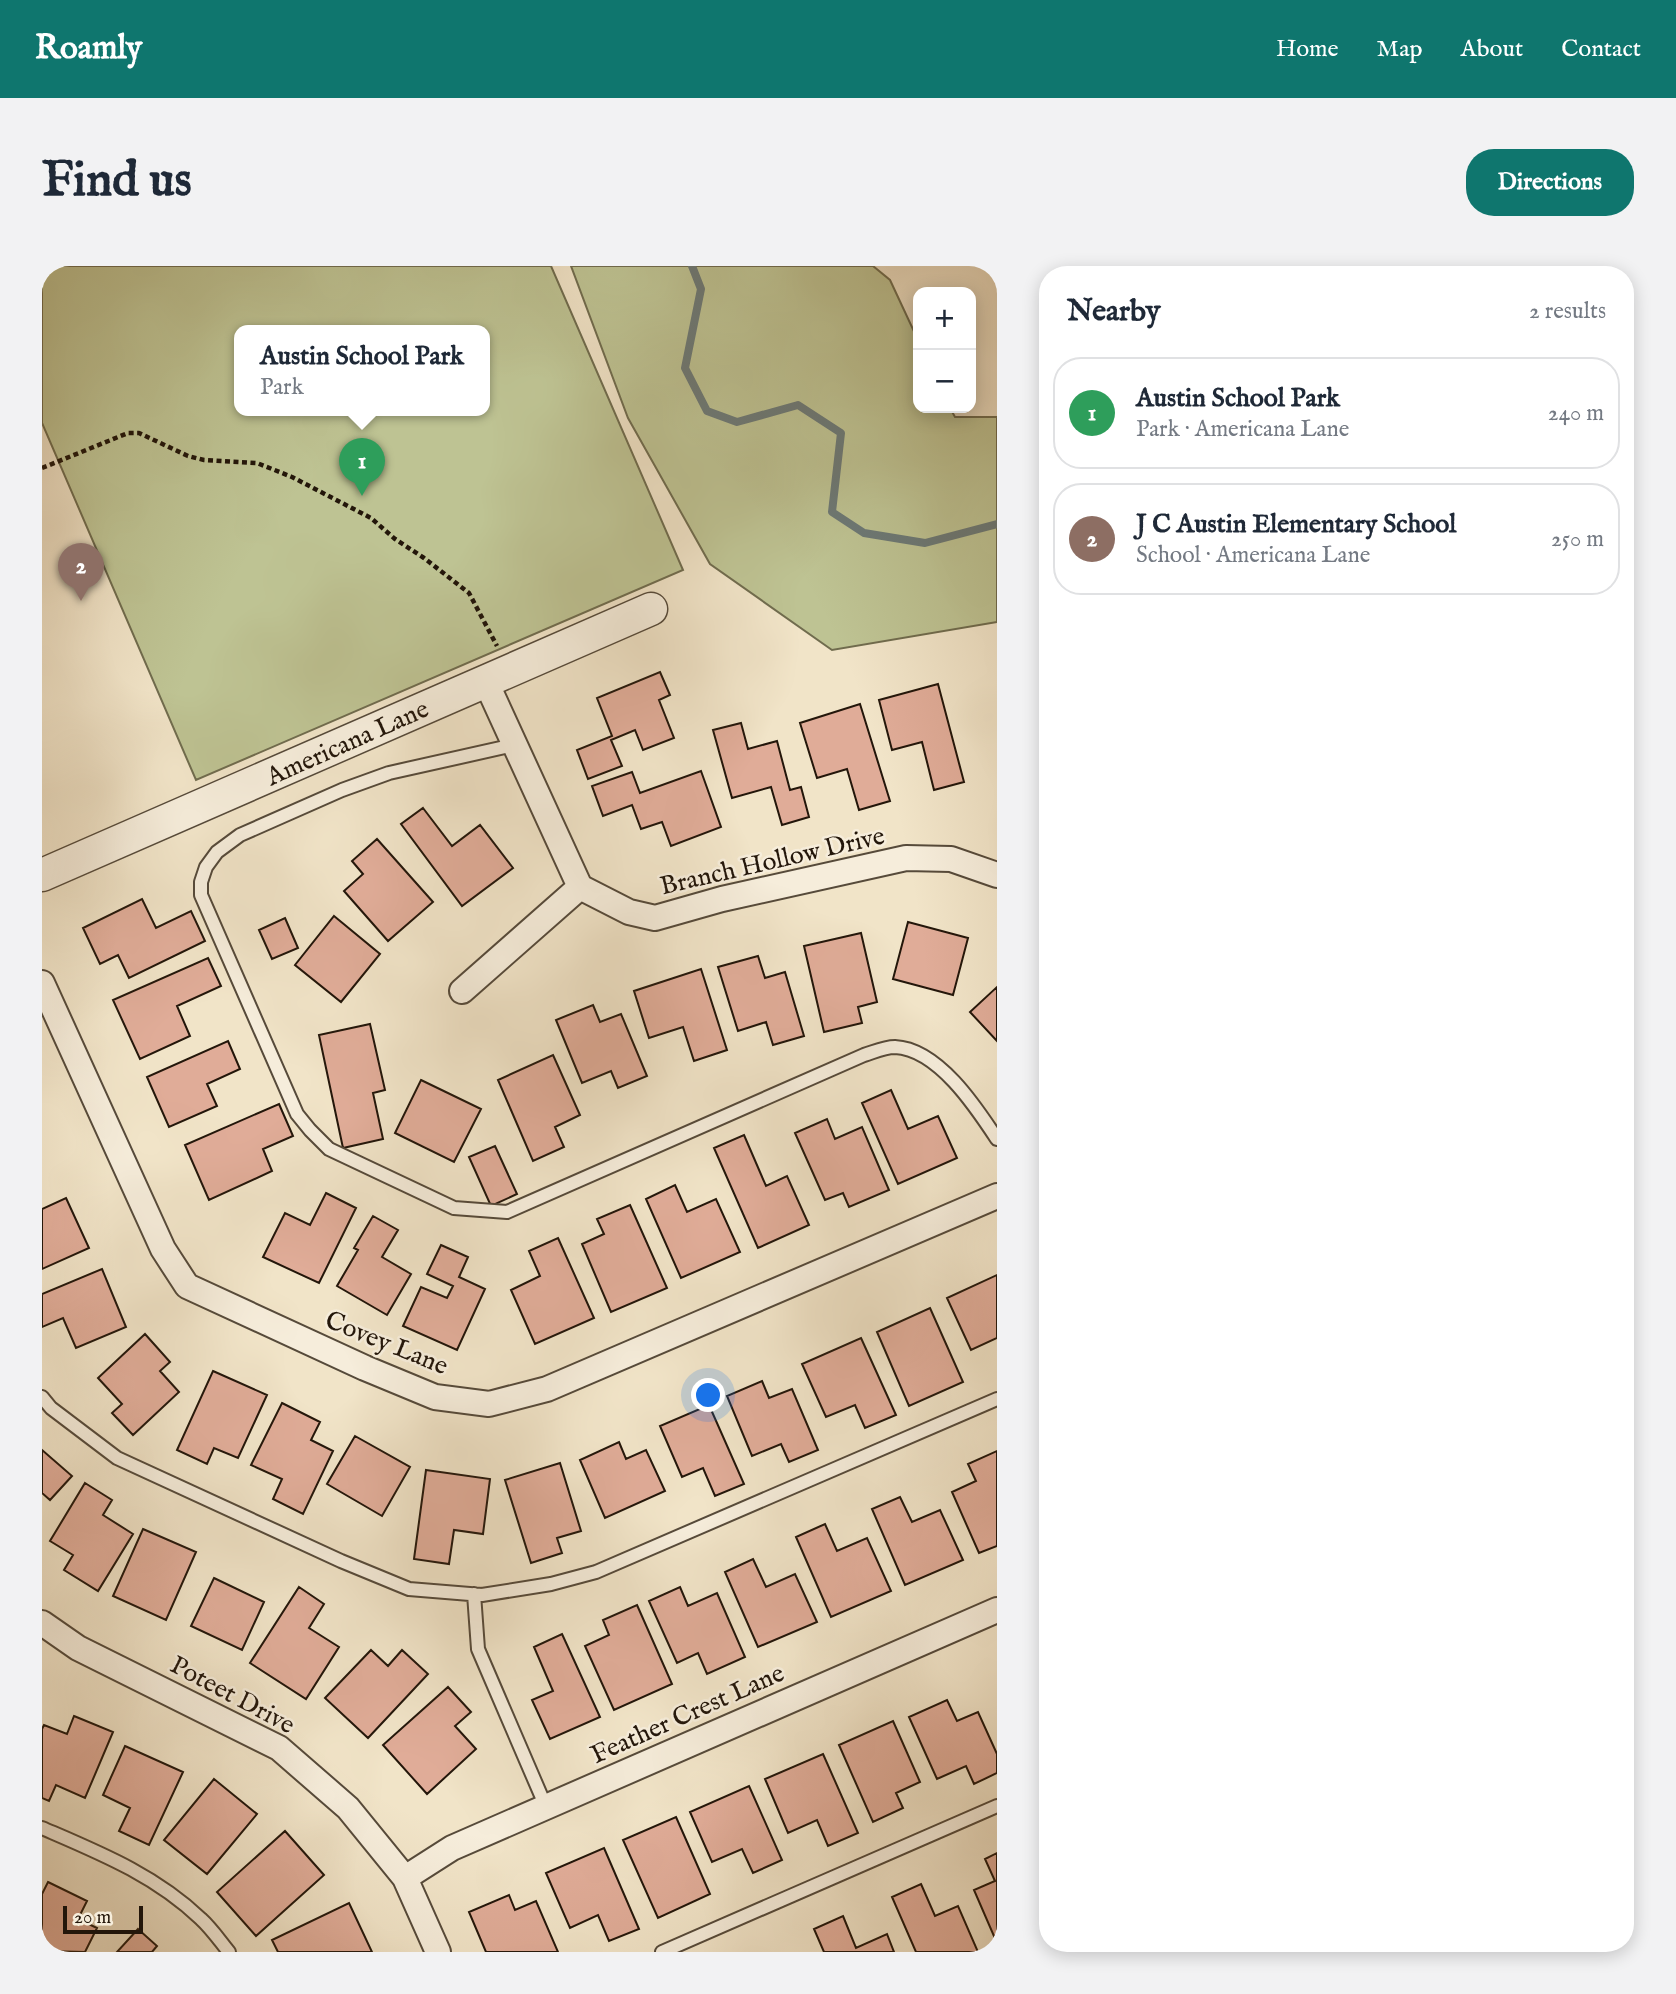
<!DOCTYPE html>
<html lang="en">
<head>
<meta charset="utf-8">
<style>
	:root { --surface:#fff; --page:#f2f2f3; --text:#1f2937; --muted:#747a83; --line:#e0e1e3; --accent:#0f766e }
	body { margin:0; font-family:"IM FELL English",serif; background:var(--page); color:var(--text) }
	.controls { position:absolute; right:21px; top:21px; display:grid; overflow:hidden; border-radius:14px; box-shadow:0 4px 18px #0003 }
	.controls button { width:63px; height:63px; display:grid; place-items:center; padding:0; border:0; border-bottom:2px solid var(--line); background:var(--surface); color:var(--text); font:35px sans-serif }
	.scale { position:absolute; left:21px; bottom:18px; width:80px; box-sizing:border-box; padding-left:7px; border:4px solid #23160a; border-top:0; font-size:19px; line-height:24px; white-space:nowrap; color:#23160a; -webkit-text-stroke:5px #f6eddb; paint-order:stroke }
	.you { position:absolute; left:667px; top:1130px; width:24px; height:24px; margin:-18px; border:5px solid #fff; border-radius:50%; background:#1a73e8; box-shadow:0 0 0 10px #1a73e833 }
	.badge { display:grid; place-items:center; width:46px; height:46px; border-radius:50%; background:var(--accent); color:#fff; font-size:23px; font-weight:700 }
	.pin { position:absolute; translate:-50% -58px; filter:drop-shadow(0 2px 4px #0008) }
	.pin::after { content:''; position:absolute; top:37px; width:24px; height:21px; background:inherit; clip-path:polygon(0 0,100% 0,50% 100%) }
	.popup { position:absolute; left:192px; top:59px; width:256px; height:91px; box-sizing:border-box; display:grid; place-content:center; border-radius:14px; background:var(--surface); filter:drop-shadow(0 2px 5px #0005); font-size:23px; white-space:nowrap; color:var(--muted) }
	.popup b { font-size:26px; color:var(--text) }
	.popup::after { content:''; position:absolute; left:50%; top:100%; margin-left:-14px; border:14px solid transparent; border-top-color:var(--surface) }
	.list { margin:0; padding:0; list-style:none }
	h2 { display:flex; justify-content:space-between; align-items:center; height:91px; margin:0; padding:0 28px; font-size:30px }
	h2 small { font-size:23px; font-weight:400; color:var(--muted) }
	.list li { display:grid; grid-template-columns:46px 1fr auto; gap:21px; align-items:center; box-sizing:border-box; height:112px; margin:0 14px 14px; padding:0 14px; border:2px solid var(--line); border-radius:28px }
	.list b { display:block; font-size:26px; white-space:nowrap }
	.list p { margin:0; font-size:23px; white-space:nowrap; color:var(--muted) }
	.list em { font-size:23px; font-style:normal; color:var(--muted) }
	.map { position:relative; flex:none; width:955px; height:1686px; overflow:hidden; border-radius:28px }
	header { display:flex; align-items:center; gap:42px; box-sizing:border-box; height:98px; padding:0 35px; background:var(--accent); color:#fff }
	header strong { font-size:33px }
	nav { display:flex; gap:38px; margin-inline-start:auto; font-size:24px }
	.intro { display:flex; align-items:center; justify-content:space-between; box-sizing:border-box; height:168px; padding:0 42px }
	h1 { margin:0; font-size:49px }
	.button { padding:18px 32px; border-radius:28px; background:var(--accent); color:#fff; font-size:24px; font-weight:700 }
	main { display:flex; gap:42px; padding:0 42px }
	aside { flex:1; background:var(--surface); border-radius:28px; box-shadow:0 4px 18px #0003 }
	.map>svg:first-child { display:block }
	.green { fill:#bec393; stroke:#706c4e; stroke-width:2; fill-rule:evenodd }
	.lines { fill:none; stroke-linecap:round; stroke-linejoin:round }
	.stream { stroke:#6d7a77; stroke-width:8 }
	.building { fill:#e0ac98; stroke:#23160a; stroke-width:2 }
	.service-casing { stroke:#564a3a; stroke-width:16 }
	.minor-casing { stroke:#564a3a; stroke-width:28 }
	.tertiary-casing { stroke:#564a3a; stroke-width:35 }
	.path { stroke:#23160a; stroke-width:4.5; stroke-dasharray:5 3.5; stroke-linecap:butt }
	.service { stroke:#f6eddb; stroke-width:12 }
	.minor { stroke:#f6eddb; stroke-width:24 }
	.tertiary { stroke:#f6eddb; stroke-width:32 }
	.labels { text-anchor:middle; stroke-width:5; stroke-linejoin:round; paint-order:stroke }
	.street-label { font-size:26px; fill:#23160a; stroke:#f6eddb }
</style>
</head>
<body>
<header>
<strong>Roamly</strong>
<nav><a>Home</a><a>Map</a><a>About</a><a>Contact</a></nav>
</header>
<div class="intro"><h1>Find us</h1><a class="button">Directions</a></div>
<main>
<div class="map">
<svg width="955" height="1686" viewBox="0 0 955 1686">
	<rect width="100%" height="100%" fill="#f1e4c8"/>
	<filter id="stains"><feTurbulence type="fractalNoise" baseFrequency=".00286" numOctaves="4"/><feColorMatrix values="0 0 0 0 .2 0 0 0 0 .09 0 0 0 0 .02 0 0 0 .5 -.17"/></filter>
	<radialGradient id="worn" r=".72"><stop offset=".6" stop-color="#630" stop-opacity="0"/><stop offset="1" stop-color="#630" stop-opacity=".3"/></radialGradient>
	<path class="green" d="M0 0H509L641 304 154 514 0 157ZM198 64H442V144H198Z
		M529 0H831L848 14 876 74V142H908L913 151H955V356L790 384 668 298 586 152Z"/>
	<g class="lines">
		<path class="stream" d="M650 0 659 23 643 102 665 145 695 156 756 139 799 167 790 246 822 267 883 277 955 258"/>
	</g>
	<path class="building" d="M618 406 628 429 617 434 632 472 601 484 593 464 569 474 580 500 546 513 535 484 570 470 555 432Z
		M896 418 922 516 892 524 880 476 850 484 837 434Z
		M818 438 848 535 817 544 805 503 775 512 758 457Z
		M699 457 706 483 735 475 748 524 759 521 767 551 740 559 729 521 690 532 671 464Z
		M659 505 679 561 629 580 620 556 599 563 590 539 561 550 550 520 590 506 598 527Z
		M381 542 410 580 438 559 471 602 420 640 359 558Z
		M335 573 391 636 346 675 302 625 321 608 310 595Z
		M100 633 114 662 149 645 163 675 87 712 76 689 58 698 41 662Z
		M292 650 338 688 299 736 253 699Z
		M243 652 256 682 230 693 217 664Z
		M866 656 926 672 911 729 851 713Z
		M819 667 835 736 816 741 820 757 782 766 762 680Z
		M716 690 723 712 743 706 762 770 731 779 724 756 696 765 676 701Z
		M166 692 179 720 135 740 148 770 98 793 71 734Z
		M659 703 685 784 652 795 641 761 607 772 592 725Z
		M955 721V775L928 746Z
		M551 739 558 756 579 748 605 810 576 822 569 805 540 817 514 754Z
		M328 758 343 824 331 827 341 873 301 882 277 769Z
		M186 775 198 803 165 818 175 840 127 861 105 811Z
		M511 789 538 849 513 861 522 881 491 895 456 814Z
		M379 814 439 843 412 896 353 867Z
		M849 824 866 863 896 850 915 892 856 918 820 837Z
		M237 838 251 870 221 883 230 905 167 934 143 879Z
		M785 853 793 873 820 861 847 924 807 941 801 927 783 934 753 867Z
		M702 869 724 920 745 910 767 959 716 982 672 882Z
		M453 880 475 928 449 940 427 891Z
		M633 919 645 946 674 933 698 986 639 1012 604 933Z
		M284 927 314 942 277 1017 221 991 243 947 268 959Z
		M24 932 47 982 0 1003V943Z
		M588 939 625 1022 569 1046 540 978 562 968 555 953Z
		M331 950 356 964 340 991 369 1008 345 1049 295 1020 316 984 312 982Z
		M516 972 552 1052 493 1078 469 1024 498 1010 487 985Z
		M399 979 426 991 417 1011 443 1023 415 1084 361 1060 379 1021 405 1032 411 1020 385 1008Z
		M60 1003 84 1061 34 1082 21 1052 0 1061V1028Z
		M955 1009V1072L929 1084 905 1032Z
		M888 1042 921 1116 867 1140 835 1066Z
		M103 1068 128 1096 118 1105 137 1126 91 1169 70 1147 80 1138 56 1112Z
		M819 1072 854 1149 823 1162 813 1139 784 1151 760 1098Z
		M171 1105 225 1129 196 1192 172 1182 165 1198 135 1184Z
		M720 1115 727 1132 750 1123 776 1184 747 1196 739 1178 710 1190 685 1130Z
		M240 1137 278 1156 269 1174 291 1185 261 1248 231 1233 240 1213 209 1199Z
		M667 1139 702 1218 673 1230 661 1202 640 1211 618 1160Z
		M313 1170 368 1201 340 1250 285 1218Z
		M577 1176 584 1193 604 1184 623 1225 563 1252 538 1194Z
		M0 1184 30 1210 8 1234 0 1227Z
		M955 1185V1280L937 1287 910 1226 934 1215 926 1198Z
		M518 1197 539 1265 515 1272 520 1287 489 1297 463 1214Z
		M384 1204 448 1213 441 1268 412 1264 407 1298 372 1293Z
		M43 1217 70 1234 61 1249 91 1268 56 1325 22 1304 31 1289 8 1275Z
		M858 1231 870 1256 898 1244 921 1294 863 1319 830 1243Z
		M783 1258 795 1285 825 1272 849 1325 789 1351 754 1271Z
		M101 1263 154 1286 124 1354 71 1330Z
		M711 1293 724 1321 753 1308 775 1356 716 1381 683 1306Z
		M172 1312 222 1336 200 1384 149 1360Z
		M257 1321 282 1338 267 1362 297 1381 264 1433 208 1397Z
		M638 1321 646 1340 675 1327 703 1391 665 1408 656 1387 635 1397 607 1335Z
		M595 1339 630 1418 572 1444 543 1380 567 1369 561 1354Z
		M520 1368 558 1451 508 1473 490 1434 511 1425 492 1381Z
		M329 1384 346 1400 360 1384 386 1408 326 1472 283 1432Z
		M406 1421 429 1446 413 1460 434 1483 385 1528 341 1479Z
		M905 1434 915 1455 936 1446 955 1488V1507L932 1518 924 1500 895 1513 867 1451Z
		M32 1450 71 1466 43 1532 14 1519 7 1535 0 1532V1463L2 1459 25 1468Z
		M851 1455 878 1516 854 1527 861 1542 831 1556 797 1479Z
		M83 1480 141 1506 107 1579 77 1565 88 1542 61 1529Z
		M781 1488 816 1567 786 1580 775 1554 746 1567 723 1513Z
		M172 1513 215 1548 165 1608 122 1574Z
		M707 1520 740 1594 711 1607 700 1583 670 1596 648 1546Z
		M634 1551 668 1628 616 1652 581 1574Z
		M243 1565 282 1609 214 1670 175 1626Z
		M562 1582 597 1663 567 1675 556 1649 528 1662 504 1607Z
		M955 1587V1677L932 1624 953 1615 943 1593Z
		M6 1616 45 1635 36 1653 55 1662 43 1686 0 1685V1628Z
		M879 1618 893 1650 916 1640 936 1686H874L850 1631Z
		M467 1629 473 1644 494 1635 516 1686H444L427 1646Z
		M307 1637 330 1686H236L230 1674Z
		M801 1650 814 1682 845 1668 852 1686H782L772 1663Z
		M96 1663 115 1680 110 1686H75Z"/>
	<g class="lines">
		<defs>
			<path id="service" d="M472 479 347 507 300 524 198 569 175 586 164 601 159 616V629L255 848 268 864 287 883 412 942 465 946 822 789C832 786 842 781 853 781 896 783 934 841 955 873
				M0 1131 9 1142 75 1192 299 1295 367 1323 440 1329 509 1318 554 1306 955 1133
				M432 1328 436 1383 504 1541
				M0 1562C58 1587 113 1609 159 1653 169 1662 178 1675 187 1686
				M620 1686 955 1540"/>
			<path id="minor" d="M444 416 538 621 587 646 613 652 680 633 864 592 909 593 955 609
				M0 717 121 983 145 1020 323 1102 393 1131 447 1138 505 1123 955 930
				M420 725 538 621
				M0 1357 36 1382 237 1482 306 1542 363 1612 396 1686
				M363 1612 410 1582 955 1344"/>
			<path id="tertiary" d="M0 609 609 343"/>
		</defs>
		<use href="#service" class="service-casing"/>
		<use href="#minor" class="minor-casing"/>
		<use href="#tertiary" class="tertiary-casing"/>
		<path class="path" d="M0 202 86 167H97L146 190 162 194 215 197 250 211 329 252 353 273 382 292 427 327 455 380"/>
		<use href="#service" class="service"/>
		<use href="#minor" class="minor"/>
		<use href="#tertiary" class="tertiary"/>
	</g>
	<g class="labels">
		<g class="street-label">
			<text transform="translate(305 476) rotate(-24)" y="9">Americana Lane</text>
			<text transform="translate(730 594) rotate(-13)" y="9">Branch Hollow Drive</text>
			<text transform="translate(345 1076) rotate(22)" y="9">Covey Lane</text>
			<text transform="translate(191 1428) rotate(28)" y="9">Poteet Drive</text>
			<text transform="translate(645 1447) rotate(-24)" y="9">Feather Crest Lane</text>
		</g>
	</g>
	<rect width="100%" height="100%" filter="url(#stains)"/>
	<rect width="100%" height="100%" fill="url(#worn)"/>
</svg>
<div class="controls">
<button>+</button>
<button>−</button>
</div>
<div class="scale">20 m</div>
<div class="you"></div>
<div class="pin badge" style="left:320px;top:230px;background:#2e9e5b">1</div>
<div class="popup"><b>Austin School Park</b>Park</div>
<div class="pin badge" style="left:39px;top:335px;background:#8d6e63">2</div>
</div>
<aside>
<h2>Nearby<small>2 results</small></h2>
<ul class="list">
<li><span class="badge" style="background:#2e9e5b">1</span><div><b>Austin School Park</b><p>Park · Americana Lane</p></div><em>240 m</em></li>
<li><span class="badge" style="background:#8d6e63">2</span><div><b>J C Austin Elementary School</b><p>School · Americana Lane</p></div><em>250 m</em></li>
</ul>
</aside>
</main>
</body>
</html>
